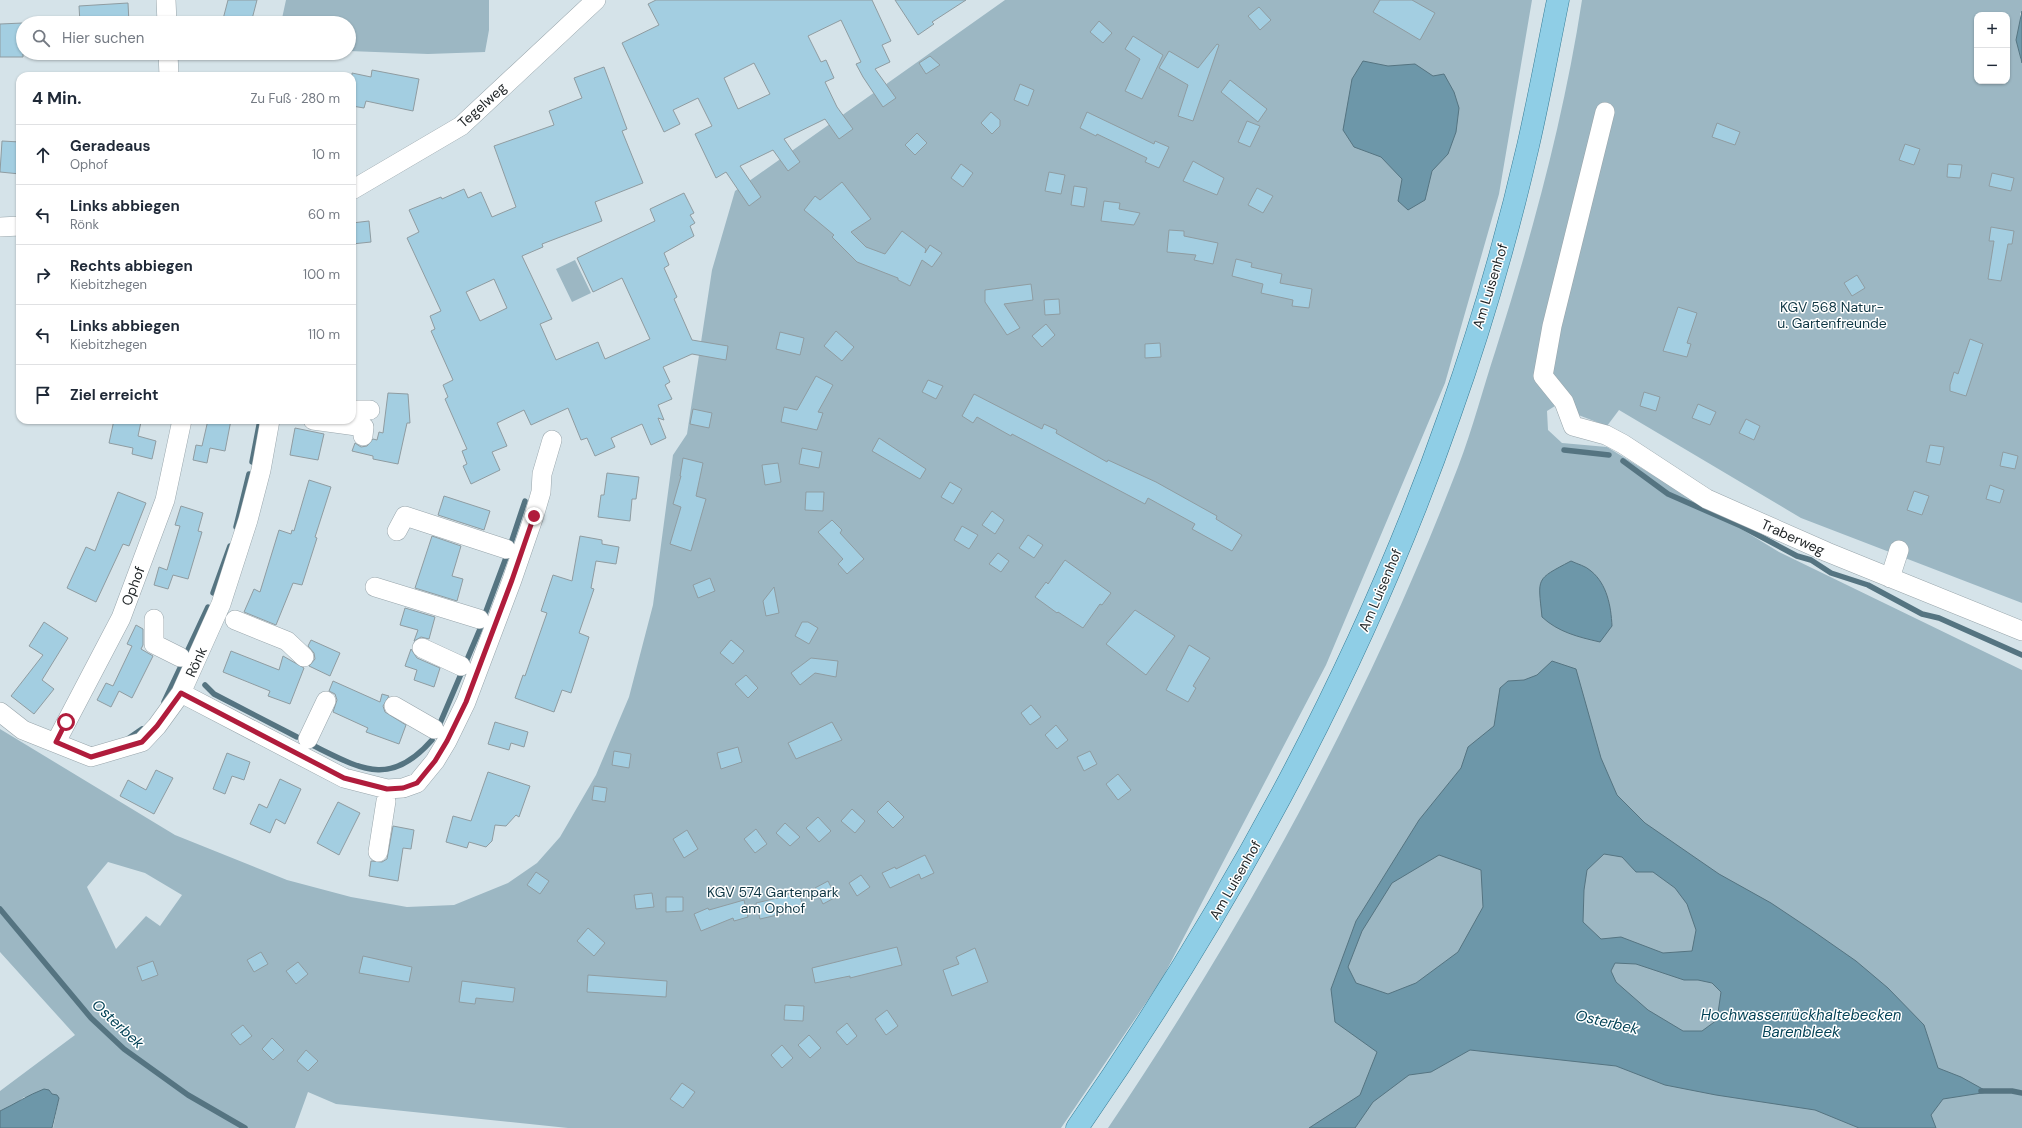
<!DOCTYPE html>
<html lang="de">
<head>
<meta charset="utf-8">
<style>
	:root { --surface:#fff; --page:#f6f6f7; --text:#1f2937; --muted:#747a83; --line:#e0e1e3 }
	body { margin:0; font-family:"DM Sans",sans-serif; background:var(--page); color:var(--text) }
	.controls { position:absolute; right:12px; top:12px; display:grid; overflow:hidden; border-radius:8px; box-shadow:0 1px 3px #0004 }
	.controls button { width:36px; height:36px; display:grid; place-items:center; padding:0; border:0; border-bottom:1px solid var(--line); background:var(--surface); color:var(--text); font:20px sans-serif }
	.stop { position:absolute; width:12px; height:12px; margin:-9px; border:3px solid #b01c3c; border-radius:50%; background:#fff }
	.stop.end { background:#b01c3c; border-color:#fff; box-shadow:0 1px 4px #0008 }
	.list { margin:0; padding:0; list-style:none }
	h2 { display:flex; justify-content:space-between; align-items:center; height:52px; margin:0; padding:0 16px; font-size:17px }
	h2 small { font-size:13px; font-weight:400; color:var(--muted) }
	.list li { display:grid; grid-template-columns:26px 1fr auto; gap:12px; align-items:center; box-sizing:border-box; height:60px; padding:0 16px; border-top:1px solid var(--line) }
	.list b { display:block; font-size:15px; white-space:nowrap }
	.list p { margin:0; font-size:13px; white-space:nowrap; color:var(--muted) }
	.list em { font-size:13px; font-style:normal; color:var(--muted) }
	.icon { flex:none; width:22px; height:22px; fill:none; stroke:currentColor; stroke-width:2; stroke-linecap:round; stroke-linejoin:round }
	.map { position:relative; flex:none; width:2022px; height:1128px; overflow:hidden }
	.search { position:absolute; background:var(--surface); box-shadow:0 1px 3px #0004; left:16px; top:16px; width:340px; height:44px; display:flex; align-items:center; gap:10px; box-sizing:border-box; padding:0 14px; border-radius:22px; color:var(--muted); font-size:15px }
	.panel { position:absolute; background:var(--surface); box-shadow:0 1px 3px #0004; left:16px; top:72px; width:340px; height:352px; border-radius:12px }
	.map>svg:first-child { display:block }
	.green { fill:#9cb7c3; fill-rule:evenodd }
	.water { fill:#6d97a9; stroke:#557481; fill-rule:evenodd }
	.lines { fill:none; stroke-linecap:round; stroke-linejoin:round }
	.stream { stroke:#557481; stroke-width:5.5 }
	.building { fill:#a3cee1; stroke:#8f9ca1; fill-rule:evenodd }
	.minor-casing { stroke:#98a5ab; stroke-width:20 }
	.major-casing { stroke:#377d97; stroke-width:23 }
	.minor { stroke:#fff; stroke-width:19 }
	.major { stroke:#8fcee6; stroke-width:22 }
	.route { stroke:#b01c3c; stroke-width:5 }
	.labels { text-anchor:middle; stroke-width:3; stroke-linejoin:round; paint-order:stroke }
	.street-label { font-size:14px; fill:#1e2325; stroke:#fff }
	.park-label { font-size:14px; fill:#103745; stroke:#fff }
	.water-label { font-size:15px; font-style:italic; fill:#044357; stroke:#fff }
</style>
</head>
<body>
<div class="map">
<svg width="2022" height="1128" viewBox="0 0 2022 1128">
	<rect width="100%" height="100%" fill="#d5e3e9"/>
	<path class="green" d="M286 0H489V30L485 52 428 54 349 51V23H281Z
		M1005 0H1532L1499 194 1445 383 1326 665 1162 979 1061 1128H568L336 1104 308 1092 295 1128H53L59 1098 24 1097 13 1106 0 1111V1091L75 1035 0 952V729L175 835 287 880 351 897 407 907 454 905 508 883 537 863 560 837 596 775 629 697 653 605 673 455 687 434 712 270 735 191ZM108 862 145 873 182 895 160 926 146 916 116 949 87 887Z
		M1582 0H2022V11L2020 14V58L2022 63V603L1801 518 1619 410 1607 426 1555 406 1547 411 1548 430 1562 443 1607 447 1779 552 2022 670V1128H1108C1248 920 1368 701 1458 467 1473 428 1483 388 1496 349 1532 235 1564 118 1582 0ZM1977 15H2007V81H1977Z
		M575 260 591 293 572 302 556 269Z"/>
	<path class="water" d="M2022 11V63L2016 40Z
		M1363 61 1388 66 1415 64 1433 76 1444 74 1454 92 1459 108 1456 132 1448 154 1432 171 1425 200 1408 210 1398 201 1402 179 1381 157 1354 147 1343 130 1352 79Z
		M1571 561C1577 564 1586 566 1591 571 1607 584 1611 606 1612 626L1600 642C1578 637 1558 632 1542 617 1538 577 1535 580 1571 561Z
		M1552 661 1576 669 1601 758 1617 795 1645 823 1719 874 1771 903 1813 931 1856 961 1888 988 1924 1025 1938 1068 1961 1077 1988 1092 1943 1099 1931 1115 1936 1128H1859L1815 1110 1716 1095 1665 1085 1616 1066 1470 1050 1431 1072 1409 1075 1373 1102 1355 1128H1309L1360 1095 1377 1052 1335 1022 1331 989 1356 921 1419 820 1461 768 1468 747 1494 726 1500 688 1508 681 1524 680 1537 675ZM1604 854 1622 857 1636 872H1653L1675 888 1687 904 1696 930 1692 951 1663 953 1621 937 1601 939 1583 922 1584 890 1587 870ZM1439 855 1481 870 1483 907 1458 952 1416 983 1388 994 1356 983 1348 967 1362 931 1392 883ZM1615 963 1636 964 1684 980H1698L1712 983 1721 992 1717 1020 1702 1031H1683L1648 1010 1616 982 1611 971Z
		M44 1089 49 1090 52 1094 57 1095 59 1098 52 1128H0V1111C15 1104 28 1095 44 1089Z"/>
	<g class="lines">
		<path class="stream" d="M1564 450 1609 455
			M1623 461 1668 494 1741 526 1797 556 1811 560 1831 573 1868 585 1922 614 1939 618 2022 655
			M252 462 260 420
			M236 527 249 474
			M511 543 525 501
			M213 593 230 546
			M485 614 507 555
			M187 652 208 607
			M466 662 480 629
			M205 685 214 694 297 737
			M164 702 182 664
			M438 728 461 674
			M129 738 142 729
			M312 745C361 769 390 788 432 740
			M0 909 91 1018 124 1049 188 1095 245 1128
			M1981 1091H2012L2022 1093"/>
	</g>
	<path class="building" d="M228 0H257L251 23H222Z
		M656 0H872L891 41 882 45 890 62 875 69 896 98 883 107 863 77 856 64 861 62 841 20 808 36 821 62 826 60 834 78 825 82 837 107 853 129 839 139 825 119 784 139 800 162 788 171 773 150 740 166 761 197 749 206 726 172 716 178 695 134 712 126 698 98 673 110 680 124 664 132 622 43 659 25 648 4ZM754 63 770 94 738 109 724 78Z
		M895 0H966L932 22 934 24 918 35Z
		M1380 0H1412L1435 13 1420 40 1373 12Z
		M128 3 129 23H80L79 6Z
		M1259 7 1271 20 1260 30 1248 16Z
		M1099 21 1112 33 1103 43 1090 32Z
		M23 23V57H0V24Z
		M1133 36 1163 55 1142 99 1125 91 1140 59 1125 49Z
		M1217 44 1219 45 1193 121 1178 116 1188 85 1159 68 1169 51 1198 68Z
		M930 56 940 65 926 74 919 63Z
		M604 67 627 129 622 131 643 183 595 202 602 221 542 244 543 247 522 256 552 319 540 324 556 360 598 342 605 359 650 339 622 278 593 292 577 258 655 221 650 209 684 193 694 213 690 215 695 223 690 226 694 236 664 253 669 265 664 268 677 297 674 299 692 340 728 346 726 360 692 354 663 367 670 382 665 385 672 399 658 405 664 420 658 418 666 438 651 445 642 424 611 438 615 447 595 456 587 438 581 440 568 408 531 425 524 410 497 423 507 446 492 452 500 470 471 484 463 466 467 464 462 451 467 449 445 399 448 397 443 385 453 380 431 331 435 329 430 316 441 311 407 238 419 232 409 210 441 197 442 199 464 189 468 198 481 192 492 217 516 207 494 146 554 125 549 111 582 98 574 78ZM494 279 507 308 480 321 466 292Z
		M372 70 419 79 413 111 366 101 364 108 352 106V73L371 77Z
		M1230 80 1267 109 1258 122 1221 92Z
		M1020 84 1034 90 1028 106 1014 100Z
		M991 112 1000 120V126L992 134 981 123Z
		M1087 112 1154 144 1155 141 1169 147 1159 168 1145 162 1147 158 1097 134 1096 136 1080 128Z
		M1247 121 1260 126 1250 147 1238 142Z
		M1717 123 1740 132 1735 145 1712 137Z
		M917 133 927 143 915 155 905 145Z
		M2 141 20 142V174L0 172Z
		M1905 144 1920 149 1914 165 1899 160Z
		M1193 161 1224 178 1217 195 1183 181Z
		M961 164 973 173 963 187 951 178Z
		M1948 164 1962 165 1960 178 1947 177Z
		M1049 172 1065 175 1061 194 1045 191Z
		M1992 173 2014 178 2011 191 1989 186Z
		M842 182 871 219 851 232 866 247 885 254 902 231 926 249 925 253 930 245 942 253 932 267 922 260 910 286 898 280V278L857 262 832 237 834 235 804 210 815 196 820 200Z
		M1074 186 1087 188 1084 207 1071 205Z
		M1257 188 1273 196 1263 213 1248 205Z
		M1104 201 1120 203 1119 209 1140 213 1134 225 1101 221Z
		M369 221 371 242 352 244V223Z
		M1991 227 2014 231 2012 244H2008L2001 281 1988 279 1994 241H1989Z
		M1169 230 1184 231V236L1218 243 1213 264 1194 260 1196 255 1167 252Z
		M1236 259 1252 263 1251 267 1282 274 1280 283 1312 289 1309 308 1292 306 1293 300 1261 293 1263 284 1232 276Z
		M1857 275 1865 288 1852 296 1844 283Z
		M1031 284 1033 300 1004 304 1020 328 1007 335 985 302V290Z
		M1059 299 1060 314 1045 315 1044 300Z
		M1678 307 1697 313 1687 343 1691 344 1687 357 1663 351Z
		M1046 324 1055 335 1042 347 1032 336Z
		M836 331 854 347 842 361 824 346Z
		M780 332 804 338 800 355 776 349Z
		M1970 339 1983 344 1966 396 1950 391V385L1954 372 1958 374Z
		M1160 343 1161 357 1145 358V344Z
		M816 376 833 385 818 412 823 413 817 430 781 422 784 407 797 410Z
		M928 380 943 386 936 399 922 392Z
		M1644 392 1660 397 1656 411 1640 406Z
		M388 393 408 394 410 423H407L398 464 373 459V456L352 451 355 443 361 447 367 446 373 439 377 440 379 432 383 433Z
		M974 394 1042 429 1044 424 1057 430 1056 433 1107 462 1108 460 1156 482 1217 516 1216 519 1242 535 1232 551 1192 529 1195 524 1148 498 1145 504 1012 434 1011 436 977 417 973 423 962 416Z
		M1698 404 1716 412 1710 425 1692 418Z
		M693 409 712 413 709 428 690 424Z
		M1746 419 1760 426 1754 440 1739 433Z
		M114 420 141 422 138 436 156 441 152 459 132 454 133 448 109 443Z
		M208 420H231L225 451 210 448 207 463 193 460 196 445 202 446Z
		M295 428 324 434 318 460 290 455Z
		M879 438 926 469 920 479 872 451Z
		M1930 445 1944 447 1940 465 1926 462Z
		M802 448 822 452 819 468 799 464Z
		M2003 452 2018 456 2015 469 2000 466Z
		M683 458 703 463 696 496 706 499 691 551 670 544 681 507 673 504 681 476H680Z
		M778 463 781 482 765 485 762 465Z
		M607 473 639 477 636 499H632L630 521 598 517 601 495H604Z
		M309 480 331 487 315 537 317 538 302 585 293 583 276 625 244 612 254 589 260 592 279 530 291 534 292 530 294 531Z
		M950 482 962 489 953 504 941 497Z
		M1990 485 2004 490 2000 503 1986 499Z
		M1914 491 1929 496 1922 515 1907 510Z
		M118 492 146 503 129 546 123 544 96 602 67 588 86 547 95 551Z
		M806 492H824L823 511 805 510Z
		M444 496 490 511 484 530 438 515Z
		M181 506 203 513 198 531 202 532 188 579 173 575 168 589 154 585 159 567 167 570 180 526 175 525Z
		M992 511 1004 520 995 534 982 525Z
		M832 520 842 530 840 533 864 559 847 574 838 564 843 559 818 532Z
		M962 526 978 535 969 549 954 540Z
		M1028 535 1043 545 1034 558 1019 548Z
		M432 536 461 546 452 576 463 579 457 601 415 588Z
		M580 536 602 540V544L619 547 616 564 596 561 591 588 594 589 579 633 589 637 571 693 562 690 554 712 515 698 523 675 525 676 547 613 541 611 553 575 572 581Z
		M998 553 1009 561 1001 572 989 564Z
		M1065 560 1111 593 1102 605 1100 604 1083 628 1058 612 1057 613 1035 597 1046 582 1048 584Z
		M710 578 715 591 698 598 693 585Z
		M774 587 779 613 766 616 763 601Z
		M405 608 435 617 429 639 421 637 414 641 418 630 400 625Z
		M1135 610 1175 636 1146 675 1106 644Z
		M44 622 68 638 42 680 54 689 34 714 11 696 43 655 29 646Z
		M802 622H808L818 628 809 644 795 636Z
		M136 625 143 629V645L141 649 153 656 132 698 119 691 111 707 97 700 106 683 113 686 132 646 127 644Z
		M311 640 340 653 330 676 309 666 315 659 314 653 308 646Z
		M731 640 744 651 733 664 720 653Z
		M1189 645 1210 658 1193 686 1196 688 1188 702 1166 690Z
		M411 649 417 658 440 668 434 687 414 680 417 670 405 666Z
		M231 651 279 670 283 656 304 668 290 704 268 696 270 691 223 672Z
		M811 658 838 661 836 677 815 673 800 685 791 673Z
		M746 675 758 688 748 698 735 684Z
		M333 681 380 702 382 694 389 696 383 706 385 712 406 725 399 744 366 732 368 728 333 712 337 700 335 694 329 691Z
		M1031 705 1041 717 1030 725 1021 713Z
		M495 722 528 732 524 747 511 743 509 750 488 744Z
		M832 722 842 740 796 759 788 743Z
		M1056 725 1068 740 1057 749 1045 735Z
		M738 747 742 762 721 769 717 753Z
		M614 751 631 754 629 768 612 765Z
		M1090 751 1097 764 1084 771 1077 757Z
		M227 753 250 762 244 780 232 776 225 794 213 789Z
		M156 770 173 778 154 814 120 796 128 780 146 790Z
		M488 772 530 786 519 817 516 815 506 826 495 825 492 841 486 847 469 842 467 848 446 842 453 816 471 821Z
		M1118 774 1131 790 1118 800 1106 784Z
		M280 779 301 789 285 824 276 819 270 833 250 824 259 804 267 808Z
		M594 786 607 788 605 802 592 800Z
		M888 801 904 817 893 828 877 812Z
		M338 802 360 813 339 855 317 843Z
		M852 809 865 821 855 833 841 821Z
		M818 817 831 831 819 842 806 828Z
		M785 823 800 837 790 846 776 833Z
		M393 826 414 830 411 849 403 848 398 881 369 876 371 861 382 862 387 859Z
		M756 829 767 844 755 853 744 839Z
		M687 830 698 849 684 858 673 839Z
		M925 855 934 873 921 879 919 874 890 888 882 873 895 867 896 869Z
		M536 872 549 881 540 894 527 885Z
		M861 875 870 887 857 896 849 883Z
		M828 881 836 897 823 904 815 888Z
		M797 890 804 907 791 914 790 912 760 919 756 903 782 897Z
		M652 893 654 907 636 909 634 895Z
		M666 897H683V911L666 912Z
		M744 900 748 917 734 921 733 918 701 931 694 914 708 908 709 910Z
		M588 928 605 943 594 956 577 941Z
		M897 947 902 965 850 978V976L815 983 812 968Z
		M975 948 988 982 952 996 943 970 959 964 956 957Z
		M261 952 268 964 254 972 247 960Z
		M363 956 412 967 409 982 359 973Z
		M153 961 158 975 142 981 137 967Z
		M298 962 308 974 296 984 286 971Z
		M588 975 667 981 666 997 587 992Z
		M462 981 515 988 513 1002 476 998 475 1004 459 1002Z
		M785 1005 804 1006 803 1021 784 1020Z
		M887 1010 898 1026 886 1035 875 1019Z
		M847 1023 857 1036 847 1045 836 1032Z
		M243 1025 252 1036 240 1045 231 1034Z
		M809 1035 821 1048 810 1058 798 1045Z
		M272 1038 284 1050 273 1060 262 1049Z
		M782 1045 793 1058 782 1068 771 1055Z
		M306 1050 318 1061 308 1071 297 1061Z
		M682 1083 695 1092 683 1108 670 1099Z"/>
	<g class="lines">
		<defs>
			<path id="minor" d="M166 0 167 23
				M168 53 169 76
				M1605 112 1552 326 1543 376 1564 402 1573 426 1606 435 1623 444 1707 499 1827 552 2022 631
				M352 190 461 126 596 0
				M0 227 20 226
				M352 410H370
				M313 420 364 427 363 436
				M397 531 405 516 506 549
				M1890 578 1899 550
				M375 587 479 619
				M154 619V644L180 657
				M235 620 287 641 304 657
				M422 648 461 666
				M181 693 344 778 387 789 403 788 417 783 435 761 447 741 466 702 512 580 534 516 541 492 542 474 552 440
				M394 706 434 729
				M0 712 23 730 91 757 142 742 157 726 181 693 221 604 248 520 261 470 270 420
				M308 739 326 701
				M56 742 121 618 165 500 182 420
				M378 852 386 801"/>
			<path id="major" d="M1077 1128C1230 907 1361 669 1450 414 1481 327 1507 237 1528 146 1539 98 1548 49 1558 0"/>
		</defs>
		<use href="#minor" class="minor-casing"/>
		<use href="#major" class="major-casing"/>
		<use href="#minor" class="minor"/>
		<use href="#major" class="major"/>
	</g>
	<g class="lines">
		<path class="route" d="M66 722 56 742 91 757 142 742 157 726 181 693 344 778 387 789 403 788 417 783 435 761 447 741 466 702 512 580 534 516"/>
	</g>
	<g class="labels">
		<g class="street-label">
			<text transform="translate(482 105) rotate(-42)" y="5">Tegelweg</text>
			<text transform="translate(1490 286) rotate(-73)" y="5">Am Luisenhof</text>
			<text transform="translate(1793 537) rotate(24)" y="5">Traberweg</text>
			<text transform="translate(133 586) rotate(-69)" y="5">Ophof</text>
			<text transform="translate(1380 590) rotate(-67)" y="5">Am Luisenhof</text>
			<text transform="translate(196 662) rotate(-65)" y="5">Rönk</text>
			<text transform="translate(1235 880) rotate(-60)" y="5">Am Luisenhof</text>
		</g>
		<g class="park-label">
			<text x="1832" y="312">KGV 568 Natur-<tspan x="1832" dy="16">u. Gartenfreunde</tspan></text>
			<text x="773" y="897">KGV 574 Gartenpark<tspan x="773" dy="16">am Ophof</tspan></text>
		</g>
		<g class="water-label">
			<text x="1801" y="1020">Hochwasserrückhaltebecken<tspan x="1801" dy="17">Barenbleek</tspan></text>
			<text transform="translate(1607 1022) rotate(13)" y="5">Osterbek</text>
			<text transform="translate(118 1024) rotate(43)" y="5">Osterbek</text>
		</g>
	</g>
</svg>
<div class="controls">
<button>+</button>
<button>−</button>
</div>
<div class="stop" style="left:66px;top:722px"></div>
<div class="stop end" style="left:534px;top:516px"></div>
<div class="search"><svg class="icon" aria-label="search" viewBox="0 0 24 24"><circle cx="10" cy="10" r="6"/><path d="M15 15l6 6"/></svg>Hier suchen</div>
<section class="panel">
<h2>4 Min.<small>Zu Fuß · 280 m</small></h2>
<ul class="list">
<li><svg class="icon" aria-label="ahead" viewBox="0 0 24 24"><path d="M12 20V5M6 11l6-6 6 6"/></svg><div><b>Geradeaus</b><p>Ophof</p></div><em>10 m</em></li>
<li><svg class="icon" aria-label="left" viewBox="0 0 24 24"><path d="M17 20v-9H6M10 6l-5 5 5 5"/></svg><div><b>Links abbiegen</b><p>Rönk</p></div><em>60 m</em></li>
<li><svg class="icon" aria-label="right" viewBox="0 0 24 24"><path d="M7 20v-9h11M14 6l5 5-5 5"/></svg><div><b>Rechts abbiegen</b><p>Kiebitzhegen</p></div><em>100 m</em></li>
<li><svg class="icon" aria-label="left" viewBox="0 0 24 24"><path d="M17 20v-9H6M10 6l-5 5 5 5"/></svg><div><b>Links abbiegen</b><p>Kiebitzhegen</p></div><em>110 m</em></li>
<li><svg class="icon" aria-label="arrive" viewBox="0 0 24 24"><path d="M6 21V4h12l-3 4 3 4H6"/></svg><div><b>Ziel erreicht</b></div></li>
</ul>
</section>
</div>
</body>
</html>
